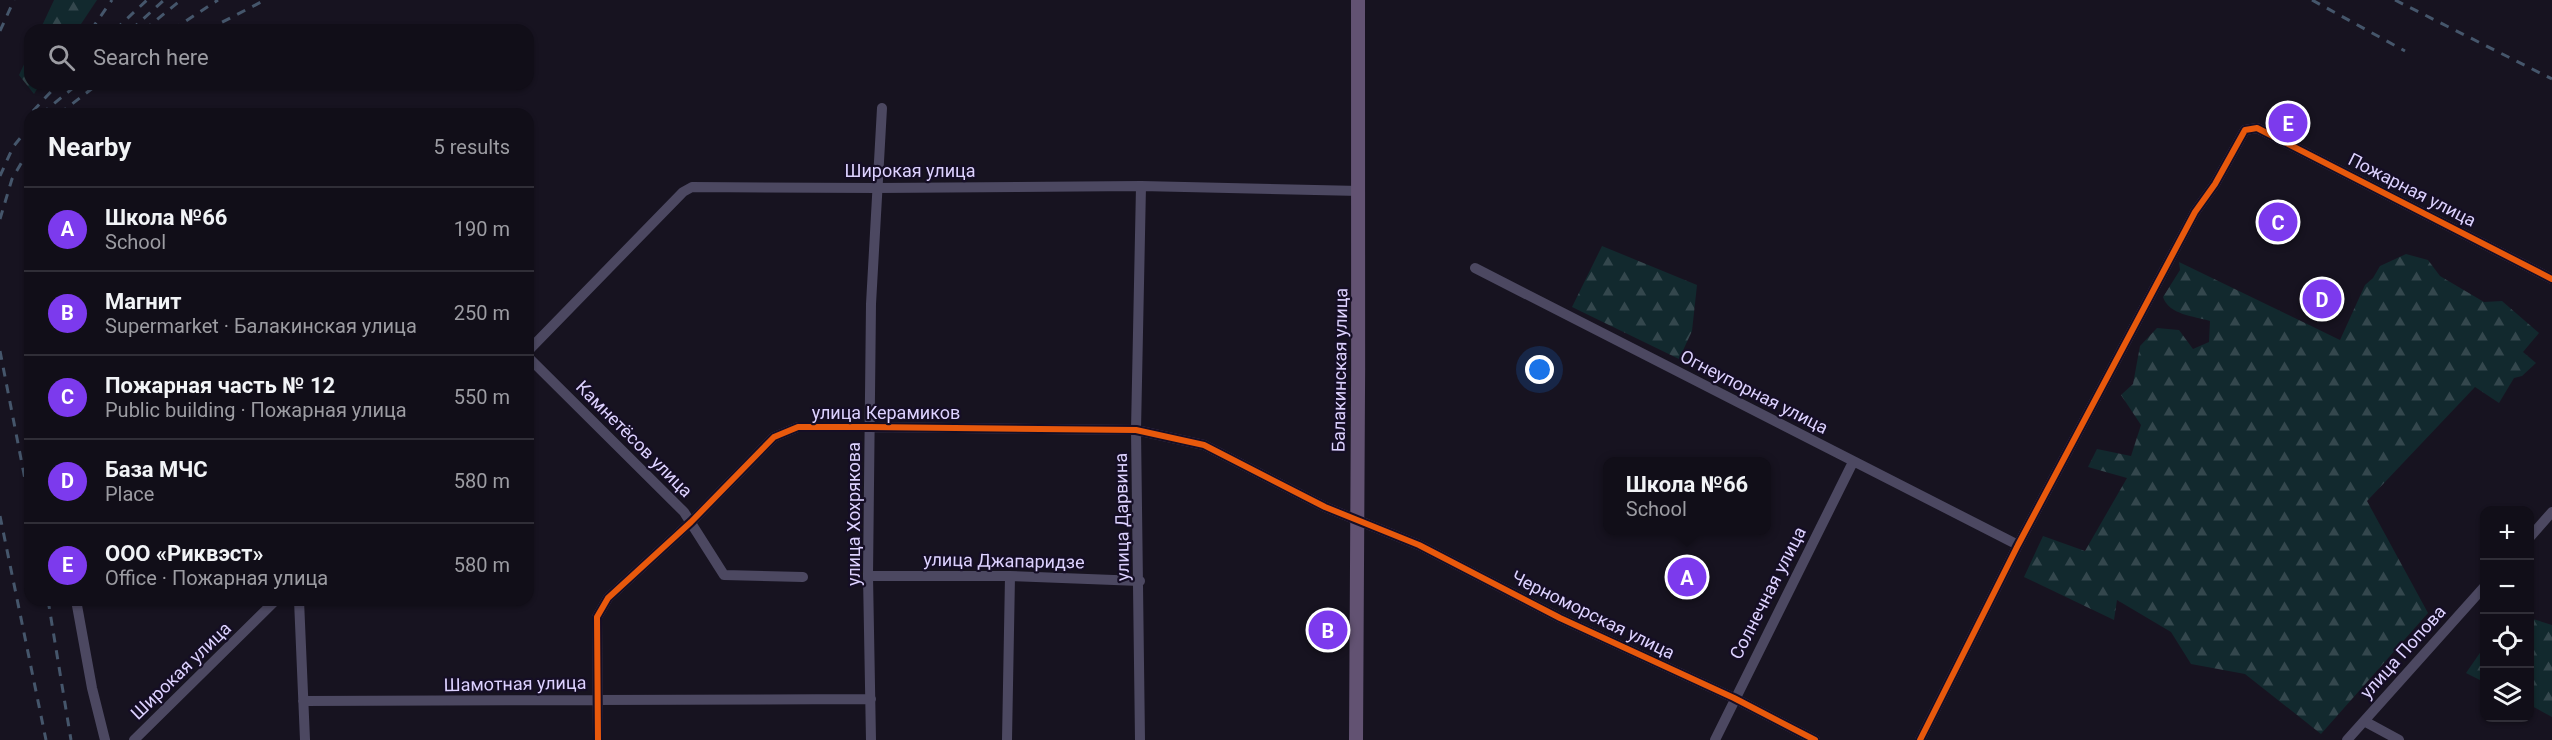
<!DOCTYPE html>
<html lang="en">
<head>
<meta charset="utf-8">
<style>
	:root { --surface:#110e18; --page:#1a1721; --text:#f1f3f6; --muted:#9c9ca2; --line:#302e37; --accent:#7c3aed }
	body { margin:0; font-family:Roboto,sans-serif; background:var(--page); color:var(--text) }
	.controls { position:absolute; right:18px; bottom:18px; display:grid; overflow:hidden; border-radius:12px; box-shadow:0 2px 4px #0004 }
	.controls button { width:54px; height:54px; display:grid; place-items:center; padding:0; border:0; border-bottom:2px solid var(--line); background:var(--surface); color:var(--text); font:30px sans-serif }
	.you { position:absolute; left:1540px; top:370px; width:21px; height:21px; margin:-15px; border:4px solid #fff; border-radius:50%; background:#1a73e8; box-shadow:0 0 0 9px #1a73e833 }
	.badge { display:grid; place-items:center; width:39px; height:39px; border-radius:50%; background:var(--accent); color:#fff; font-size:20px; font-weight:700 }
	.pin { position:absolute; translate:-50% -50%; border:3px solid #fff; box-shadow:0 2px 6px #0006 }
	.popup { position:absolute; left:1603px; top:457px; width:168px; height:78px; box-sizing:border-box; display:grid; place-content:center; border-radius:12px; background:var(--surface); filter:drop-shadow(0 2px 4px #0005); font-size:20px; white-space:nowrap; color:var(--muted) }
	.popup b { font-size:22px; color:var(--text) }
	.popup::after { content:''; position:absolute; left:50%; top:100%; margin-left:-12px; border:12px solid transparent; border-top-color:var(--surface) }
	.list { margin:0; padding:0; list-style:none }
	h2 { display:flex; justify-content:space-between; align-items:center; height:78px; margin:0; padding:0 24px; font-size:26px }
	h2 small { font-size:20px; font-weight:400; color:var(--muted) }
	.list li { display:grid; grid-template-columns:39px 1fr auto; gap:18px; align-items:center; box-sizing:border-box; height:84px; padding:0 24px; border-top:2px solid var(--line) }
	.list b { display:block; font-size:22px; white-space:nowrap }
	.list p { margin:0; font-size:20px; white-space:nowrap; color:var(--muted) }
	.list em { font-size:20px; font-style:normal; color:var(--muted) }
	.icon { flex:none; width:33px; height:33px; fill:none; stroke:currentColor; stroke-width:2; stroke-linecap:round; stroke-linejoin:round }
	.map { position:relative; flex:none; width:2552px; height:740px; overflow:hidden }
	.search { position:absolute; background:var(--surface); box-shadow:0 2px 4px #0004; left:24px; top:24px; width:510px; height:66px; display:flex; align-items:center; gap:15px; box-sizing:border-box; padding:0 21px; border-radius:18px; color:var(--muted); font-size:22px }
	.panel { position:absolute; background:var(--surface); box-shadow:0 2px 4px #0004; left:24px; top:108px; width:510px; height:498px; border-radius:18px }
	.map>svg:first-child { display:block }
	.forest { fill:url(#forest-firs) }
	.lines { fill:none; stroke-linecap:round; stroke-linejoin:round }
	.minor { stroke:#4c4861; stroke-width:10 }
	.major { stroke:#625272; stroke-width:14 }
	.rail { stroke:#45566b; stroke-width:3; stroke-dasharray:9 8; stroke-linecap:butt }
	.cycleway-casing { stroke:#150e25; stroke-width:10 }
	.cycleway { stroke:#e8590c; stroke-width:6 }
	.labels { text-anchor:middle; stroke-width:4.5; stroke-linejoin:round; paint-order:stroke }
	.street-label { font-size:18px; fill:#ddd2ff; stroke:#150e25 }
</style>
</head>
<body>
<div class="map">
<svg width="2552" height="740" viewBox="0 0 2552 740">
	<defs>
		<pattern id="forest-firs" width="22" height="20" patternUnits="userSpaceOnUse" patternTransform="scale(1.5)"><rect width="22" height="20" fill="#12292e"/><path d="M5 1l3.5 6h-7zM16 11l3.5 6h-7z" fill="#34474d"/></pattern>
	</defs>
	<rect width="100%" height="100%" fill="#171320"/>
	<path class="forest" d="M54 0H97L77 30H40Z
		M30 52V84H40L34 94 19 75Z
		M1602 246 1697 285 1692 331 1679 359 1572 307Z
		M2406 254 2428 260 2440 276 2484 302 2502 301 2539 333 2523 352 2536 363 2522 376 2514 378 2499 403 2475 387 2367 501 2428 613 2321 734 2245 674 2191 664 2171 632 2117 600 2114 620 2024 577 2043 536 2085 551 2127 478 2088 467 2097 449 2131 456 2141 425 2121 395 2133 384 2140 346 2157 328 2179 330 2193 349 2209 342 2210 321C2194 316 2169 315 2163 297L2180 270 2179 262 2340 340 2365 285 2373 278 2380 266Z
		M2530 618 2552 625V717L2530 705Z
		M2484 647V682L2466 673Z"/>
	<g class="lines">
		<path class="minor" d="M1475 268 2018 545
			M528 351 683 192 692 187 877 188 1141 186 1360 191
			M528 357 684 512 724 575 803 577
			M2530 537 2552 512
			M868 576H1010L1140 581
			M76 600 92 688 105 740
			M299 600 305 740
			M303 701 871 699
			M2364 721 2399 740
			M134 740 276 600
			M598 740 597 617 608 598 691 522 774 437 798 427H870L1136 430 1204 445 1325 507 1419 545 1560 618 1734 698 1815 740
			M871 740 868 576 871 304 882 108
			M1007 740 1010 576
			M1140 740 1136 430 1141 186
			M1715 740 1853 462
			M1920 740 2018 545 2195 212 2215 184 2245 130 2257 128 2552 279
			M2347 740 2484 587"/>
		<path class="major" d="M1356 740C1358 493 1359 247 1358 0"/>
		<path class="rail" d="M2312 0 2405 51
			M2395 0 2552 79
			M91 30 112 0
			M115 30 147 0
			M131 30 164 0
			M144 30 181 0
			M172 30 218 0
			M207 30 265 0
			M0 31 14 0
			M33 111 58 84
			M41 114 78 84
			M59 114 98 84
			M0 176 13 147 30 126
			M0 219 12 179 30 148
			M0 351 30 505
			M0 516 46 740
			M48 600 71 740"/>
		<defs>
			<path id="cycleway" d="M598 740 597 617 608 598 691 522 774 437 798 427H870L1136 430 1204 445 1325 507 1419 545 1560 618 1734 698 1815 740
				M1920 740 2018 545 2195 212 2215 184 2245 130 2257 128 2552 279"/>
		</defs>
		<use href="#cycleway" class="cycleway-casing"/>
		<use href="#cycleway" class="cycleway"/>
	</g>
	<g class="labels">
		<g class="street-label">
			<text x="910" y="177">Широкая улица</text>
			<text transform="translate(2412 190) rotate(27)" y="6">Пожарная улица</text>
			<text transform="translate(1340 370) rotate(-89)" y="6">Балакинская улица</text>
			<text transform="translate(1754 392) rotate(27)" y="6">Огнеупорная улица</text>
			<text x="886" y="419">улица Керамиков</text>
			<text transform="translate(634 439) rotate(45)" y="6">Камнетёсов улица</text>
			<text transform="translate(854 514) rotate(-90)" y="6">улица Хохрякова</text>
			<text transform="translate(1122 517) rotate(-91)" y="6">улица Дарвина</text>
			<text transform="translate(1004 561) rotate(1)" y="6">улица Джапаридзе</text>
			<text transform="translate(1768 593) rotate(-63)" y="6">Солнечная улица</text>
			<text transform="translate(1593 615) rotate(26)" y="6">Черноморская улица</text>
			<text transform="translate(2403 652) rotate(-48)" y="6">улица Попова</text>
			<text transform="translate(181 671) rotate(-44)" y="6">Широкая улица</text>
			<text transform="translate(515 684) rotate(-1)" y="6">Шамотная улица</text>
		</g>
	</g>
</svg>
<div class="controls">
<button>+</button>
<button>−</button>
<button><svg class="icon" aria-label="locate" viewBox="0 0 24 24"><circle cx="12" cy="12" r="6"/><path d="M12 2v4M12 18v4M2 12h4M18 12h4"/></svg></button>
<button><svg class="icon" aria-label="layers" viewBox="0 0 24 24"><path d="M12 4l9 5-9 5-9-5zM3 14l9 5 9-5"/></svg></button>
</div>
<div class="you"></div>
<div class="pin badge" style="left:1687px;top:577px">A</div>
<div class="popup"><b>Школа №66</b>School</div>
<div class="pin badge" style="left:1328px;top:630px">B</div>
<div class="pin badge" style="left:2278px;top:222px">C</div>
<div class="pin badge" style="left:2322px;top:299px">D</div>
<div class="pin badge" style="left:2288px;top:123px">E</div>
<div class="search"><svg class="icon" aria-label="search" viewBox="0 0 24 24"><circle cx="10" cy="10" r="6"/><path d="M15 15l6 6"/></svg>Search here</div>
<section class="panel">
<h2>Nearby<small>5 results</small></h2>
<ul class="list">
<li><span class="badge">A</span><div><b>Школа №66</b><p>School</p></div><em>190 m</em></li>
<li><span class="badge">B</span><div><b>Магнит</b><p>Supermarket · Балакинская улица</p></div><em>250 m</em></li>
<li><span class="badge">C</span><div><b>Пожарная часть № 12</b><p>Public building · Пожарная улица</p></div><em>550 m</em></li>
<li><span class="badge">D</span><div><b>База МЧС</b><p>Place</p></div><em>580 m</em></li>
<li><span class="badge">E</span><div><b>ООО «Риквэст»</b><p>Office · Пожарная улица</p></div><em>580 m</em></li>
</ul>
</section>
</div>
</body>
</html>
